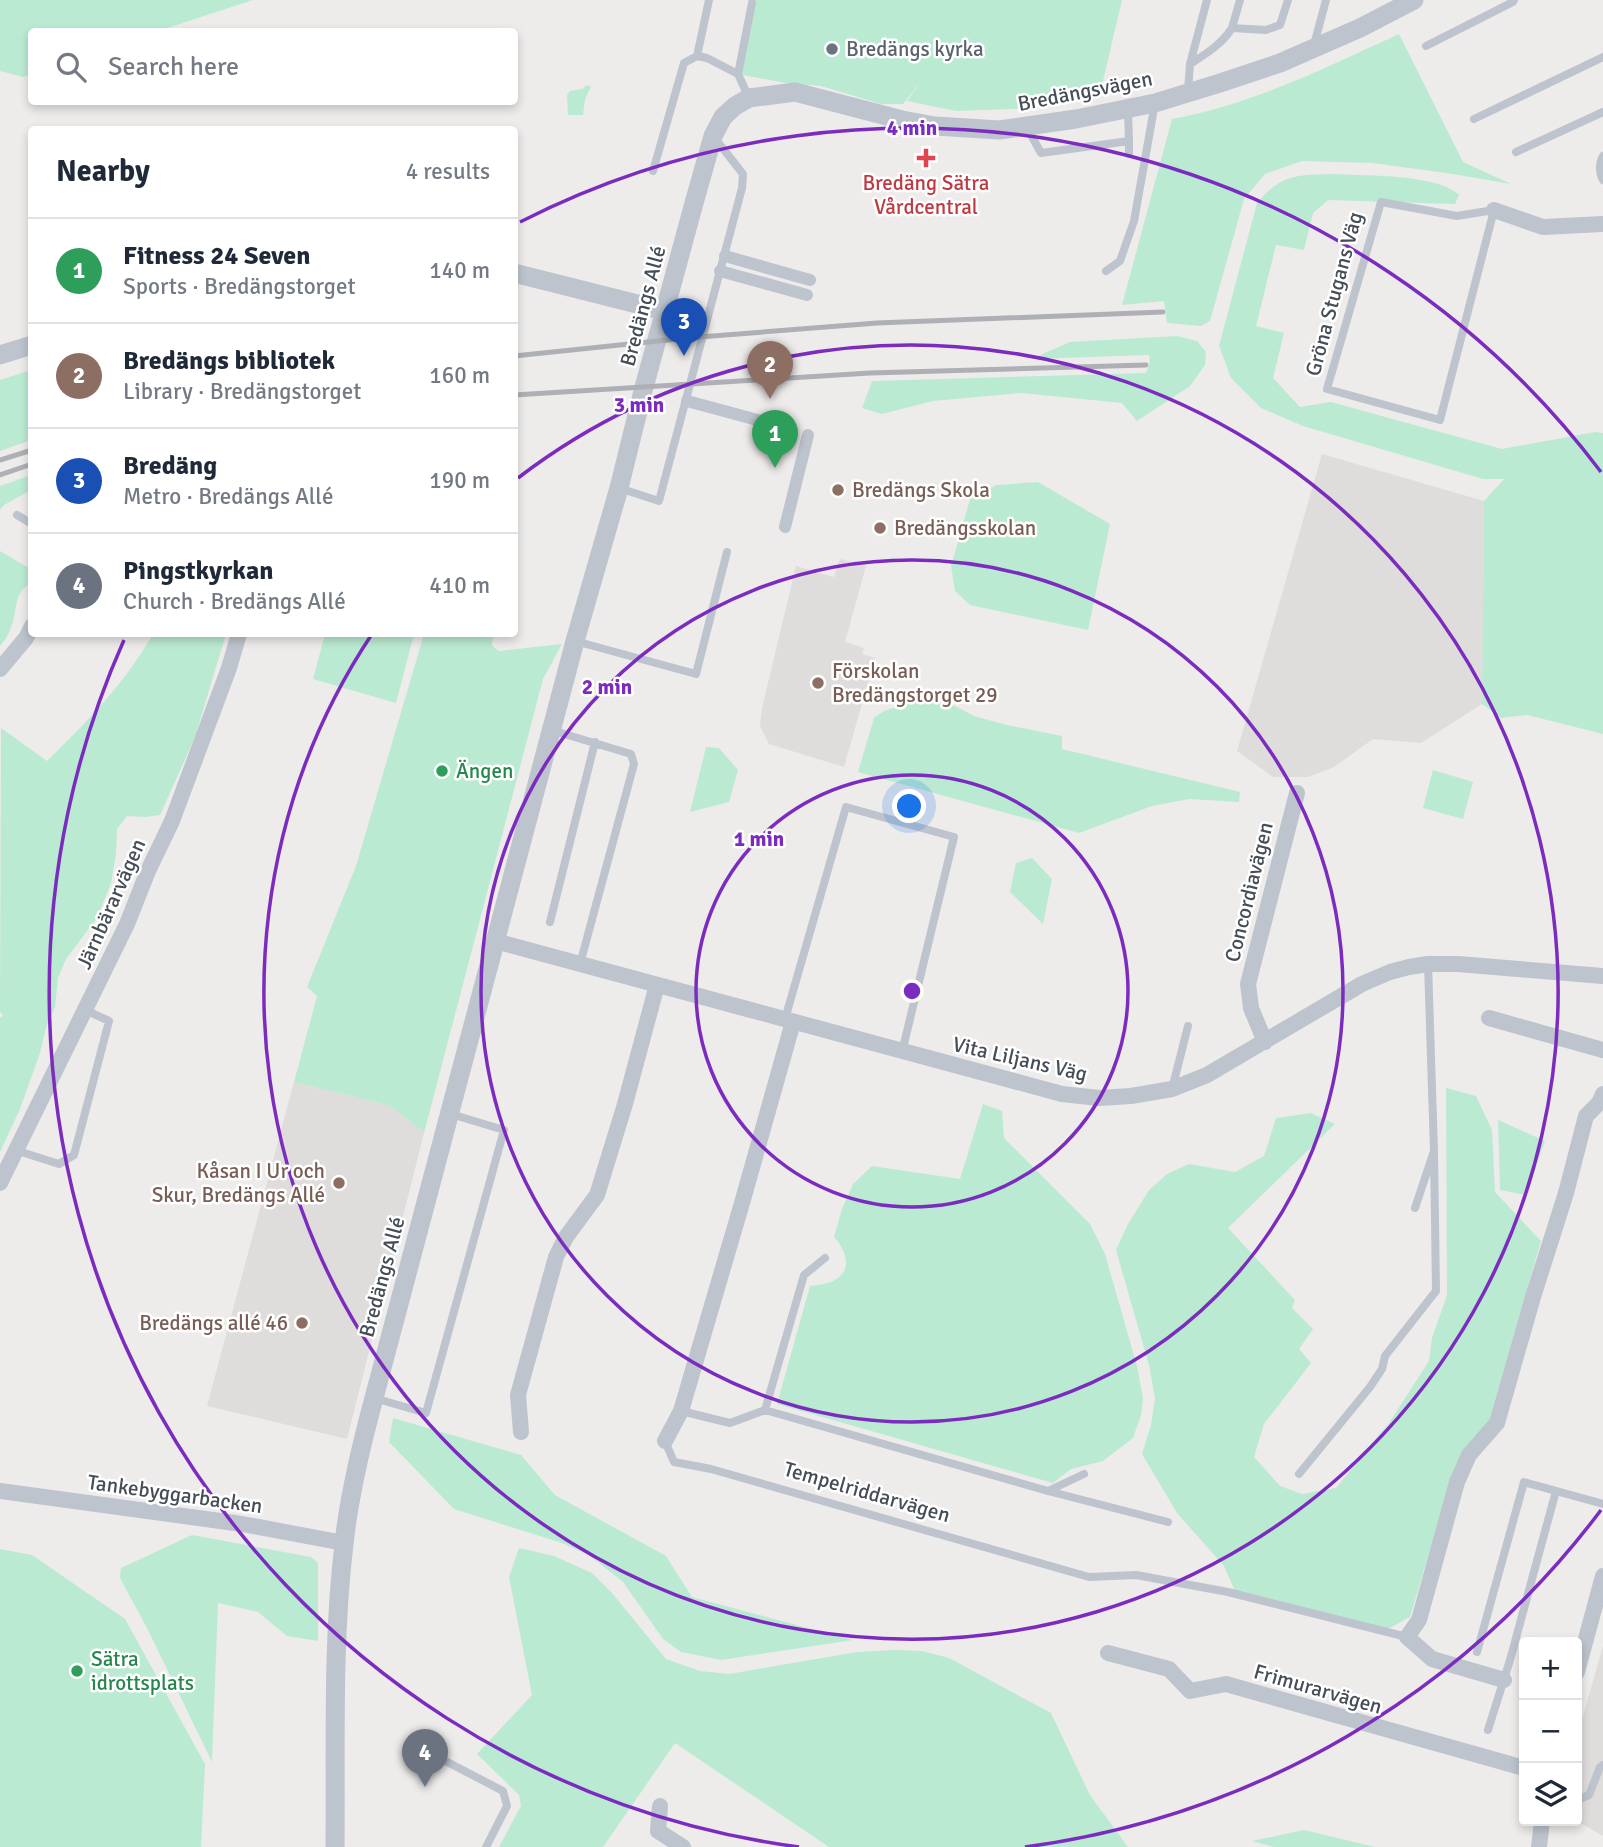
<!DOCTYPE html>
<html lang="en">
<head>
<meta charset="utf-8">
<style>
	:root { --surface:#fff; --page:#f2f2f3; --text:#1f2937; --muted:#747a83; --line:#e0e1e3; --accent:#111827 }
	body { margin:0; font-family:Signika,sans-serif; background:var(--page); color:var(--text) }
	.controls { position:absolute; right:21px; bottom:21px; display:grid; overflow:hidden; border-radius:7px; box-shadow:0 4px 10px #0003 }
	.controls button { width:63px; height:63px; display:grid; place-items:center; padding:0; border:0; border-bottom:2px solid var(--line); background:var(--surface); color:var(--text); font:35px sans-serif }
	.you { position:absolute; left:910px; top:807px; width:24px; height:24px; margin:-18px; border:5px solid #fff; border-radius:50%; background:#1a73e8; box-shadow:0 0 0 10px #1a73e833 }
	.badge { display:grid; place-items:center; width:46px; height:46px; border-radius:50%; background:var(--accent); color:#fff; font-size:23px; font-weight:700 }
	.pin { position:absolute; translate:-50% -58px; filter:drop-shadow(0 2px 4px #0008) }
	.pin::after { content:''; position:absolute; top:37px; width:24px; height:21px; background:inherit; clip-path:polygon(0 0,100% 0,50% 100%) }
	.list { margin:0; padding:0; list-style:none }
	h2 { display:flex; justify-content:space-between; align-items:center; height:91px; margin:0; padding:0 28px; font-size:30px }
	h2 small { font-size:23px; font-weight:400; color:var(--muted) }
	.list li { display:grid; grid-template-columns:46px 1fr auto; gap:21px; align-items:center; box-sizing:border-box; height:105px; padding:0 28px; border-top:2px solid var(--line) }
	.list b { display:block; font-size:26px; white-space:nowrap }
	.list p { margin:0; font-size:23px; white-space:nowrap; color:var(--muted) }
	.list em { font-size:23px; font-style:normal; color:var(--muted) }
	.icon { flex:none; width:38px; height:38px; fill:none; stroke:currentColor; stroke-width:2; stroke-linecap:round; stroke-linejoin:round }
	.map { position:relative; flex:none; width:1603px; height:1847px; overflow:hidden }
	.search { position:absolute; background:var(--surface); box-shadow:0 4px 10px #0003; left:28px; top:28px; width:490px; height:77px; display:flex; align-items:center; gap:18px; box-sizing:border-box; padding:0 24px; border-radius:7px; color:var(--muted); font-size:26px }
	.panel { position:absolute; background:var(--surface); box-shadow:0 4px 10px #0003; left:28px; top:126px; width:490px; height:511px; border-radius:7px }
	.map>svg:first-child { display:block }
	.education { fill:#dfdcdc }
	.green { fill:#bbead2 }
	.lines { fill:none; stroke-linecap:round; stroke-linejoin:round }
	.service { stroke:#bdc4cd; stroke-width:8 }
	.pedestrian { stroke:#bdc4cd; stroke-width:12 }
	.minor { stroke:#bdc4cd; stroke-width:16 }
	.tertiary { stroke:#bdc4cd; stroke-width:19 }
	.rail { stroke:#aeb0b5; stroke-width:5 }
	.ring { fill:none; stroke:#7b2cbf; stroke-width:3.5 }
	.worship-dot { fill:#6b7280; stroke:#fff; stroke-width:2.5 }
	.health-dot { fill:#e0444e; stroke:#fff; stroke-width:2.5 }
	.education-dot { fill:#8d6e63; stroke:#fff; stroke-width:2.5 }
	.leisure-dot { fill:#2e9e5b; stroke:#fff; stroke-width:2.5 }
	.labels { text-anchor:middle; stroke-width:5; stroke-linejoin:round; paint-order:stroke }
	.worship-label { font-size:21px; fill:#5b616d; stroke:#fff; text-anchor:start }
	.street-label { font-size:21px; fill:#454d57; stroke:#fff }
	.health-label { font-size:21px; fill:#be3a42; stroke:#fff }
	.education-label { font-size:21px; fill:#785e54; stroke:#fff; text-anchor:start }
	.leisure-label { font-size:21px; fill:#27864d; stroke:#fff; text-anchor:start }
	.centre { fill:#7b2cbf; stroke:#fff; stroke-width:3.5 }
	.ring-label { font-size:21px; text-anchor:middle; font-weight:bold; fill:#7b2cbf; stroke:#fff; stroke-width:5; stroke-linejoin:round; paint-order:stroke }
</style>
</head>
<body>
<div class="map">
<svg width="1603" height="1847" viewBox="0 0 1603 1847">
	<rect width="100%" height="100%" fill="#eeebeb"/>
	<path class="education" d="M1322 454 1484 501 1482 704 1421 743 1373 739 1334 767 1308 777H1273L1237 751Z
		M840 559 866 566 845 642 864 648 862 654 875 658 844 767 769 744 760 726 762 708 796 566 834 577Z
		M294 1082 391 1106 424 1133 347 1439 207 1406Z
		M1603 1646V1836L1577 1821V1737Z"/>
	<path class="green" d="M0 0H253L158 31 32 32 31 74 23 77 0 71Z
		M750 0H1122L1100 94 1035 108 956 111 907 101 921 81 903 104H881L821 86 786 83 738 74 752 3Z
		M1399 34 1463 162 1511 184 1453 174 1372 163 1302 161 1265 174 1244 199 1210 321 1201 326 1167 323 1164 301 1122 305 1172 119C1253 104 1325 68 1399 34Z
		M587 85 591 87 585 99 583 115H568L567 95 570 91 582 89Z
		M1336 174C1367 176 1438 174 1459 195L1455 204 1328 200 1313 213 1304 250 1276 245 1256 326 1284 333 1273 378 1300 407 1331 402 1502 449 1595 432 1603 433V734L1527 715 1501 718 1482 704 1484 501 1504 479H1483L1303 426 1261 408 1231 378 1219 346 1257 203C1282 173 1299 175 1336 174Z
		M1177 336 1197 341 1206 352 1205 365 1190 386 1137 421 1122 403 1022 393 933 401 882 414 862 408 872 381 1146 373 1150 362 1149 355 1031 359 1070 342Z
		M31 370V440L0 451V380Z
		M31 475V490L4 505 0 510V486Z
		M1038 482 1110 524 1088 630 970 605 955 591 951 566 971 496 997 485Z
		M0 551 32 570 31 583C12 593 18 614 10 630 8 636 4 641 0 646Z
		M153 634H226L195 737 160 815 145 817 127 816 117 829 116 854 111 883 97 918 66 959 58 978 55 1007 46 1028 40 1053 20 1109 0 1152V1018L3 1015 0 1012 1 728 47 761C87 722 125 683 153 634Z
		M325 634H414L396 703 313 679Z
		M424 634H493L492 646 499 651 562 644 543 679 424 1133 391 1106 294 1082 317 996 307 987 356 866Z
		M912 702H931L953 705 974 716 1007 725 1062 736V749L1240 792 1239 802 1189 799 1152 806 1079 833 858 772 874 718 884 711Z
		M706 747 719 748 738 770 729 802 690 812Z
		M1433 770 1473 782 1463 819 1423 808Z
		M1032 858 1052 879 1043 924 1010 892 1016 863Z
		M1446 1088 1476 1096 1492 1130 1495 1192 1541 1241 1490 1419 1452 1477 1410 1617 1386 1630 1235 1591 1224 1566 1177 1513 1142 1454 1151 1425 1155 1398 1149 1365 1116 1250 1128 1224 1149 1190 1167 1174 1189 1164 1235 1172 1264 1156 1276 1118 1311 1113 1335 1124 1228 1228 1295 1300 1292 1308 1313 1329 1299 1349 1311 1363 1264 1424 1254 1457 1280 1486 1302 1494 1336 1488 1389 1423 1429 1361 1432 1338 1447 1295Z
		M983 1104 1002 1111 1004 1138 1090 1224 1105 1254 1137 1366 1143 1398 1141 1415 1133 1438 1103 1461 1071 1469 1053 1483 777 1404 810 1286C817 1285 827 1284 833 1281 854 1271 846 1250 834 1237L842 1209 853 1184 872 1166 960 1179Z
		M1498 1120 1545 1141 1526 1195 1500 1190Z
		M393 1418 521 1455 555 1495 666 1556 692 1597 853 1640 721 1660 681 1652 663 1639 623 1582 589 1555 562 1543 454 1509 389 1442Z
		M192 1535 311 1557 318 1563V1641L287 1636 258 1612 218 1603 212 1762 148 1630 120 1578 121 1568Z
		M519 1548 554 1556 592 1573 612 1593 666 1659 700 1671 729 1674 857 1652 895 1650 922 1651 949 1658 1051 1713 1090 1795 1128 1847H829L675 1743 603 1847H499L521 1806 519 1795 477 1754 532 1695 509 1577Z
		M0 1549 32 1555 125 1619 205 1764 201 1847H0Z
		M1304 1830 1375 1847H1274L1252 1841Z"/>
	<g class="lines">
		<path class="service" d="M1232 28 1240 0
			M1314 45 1326 0
			M1426 46 1513 2 1514 0
			M697 56 709 0
			M1190 64 1207 0
			M738 74 752 3
			M1188 90 1190 64C1207 53 1221 45 1232 28L1266 30 1280 25 1288 0
			M1474 119 1603 57
			M1026 126 1041 153 1129 141 1128 110
			M1516 152 1603 112
			M1129 154V141
			M1603 156C1599 163 1599 173 1603 180
			M653 171 684 63 697 56 707 58 738 74 749 98
			M1381 202 1457 216 1494 210 1440 420 1327 389Z
			M1106 271 1120 261 1134 221 1155 103
			M619 488 659 501 742 188 743 174 714 137
			M17 515 32 524
			M575 641 696 674 727 552
			M551 730 631 754 634 764 580 964
			M550 922 595 742
			M785 1019 846 807 954 837 902 1052
			M1172 1089 1188 1026
			M15 1150 59 1164 74 1155 109 1021 85 1010
			M1415 1208 1434 1151 1428 964
			M374 1398 426 1413 504 1130 451 1114
			M765 1410 1048 1491 1168 1522
			M681 1411 730 1423 765 1410 804 1275 825 1258
			M665 1441 674 1462 711 1469 1089 1577 1136 1575 1228 1592 1407 1637
			M1299 1474 1370 1387 1382 1369 1385 1356 1436 1291 1434 1151
			M1048 1491 1084 1474
			M1477 1652 1524 1482 1603 1504
			M1488 1730 1510 1660 1556 1491
			M430 1753 503 1791 507 1806 486 1847
			M1577 1800 1589 1795 1600 1767 1603 1765"/>
		<path class="pedestrian" d="M725 256 810 280
			M720 271 807 295
			M687 401 776 425
			M785 527 808 435"/>
		<path class="minor" d="M1494 210 1543 227 1603 224
			M0 669 26 638 32 626
			M495 941 1062 1094 1099 1098 1131 1096 1172 1089 1207 1075 1362 984 1390 972 1409 967 1428 964H1458L1603 976
			M1489 1018 1603 1050
			M1265 1042 1251 1008 1248 984 1297 793
			M0 1183 127 924 148 871 172 821 229 668 239 634
			M521 1432 518 1395 556 1257 566 1237 597 1195 625 1104 657 985
			M665 1441 681 1411 742 1203 793 1022
			M0 1491 242 1524 344 1543
			M1108 1653 1169 1669 1190 1691 1226 1684 1524 1768
			M1577 1672 1603 1576
			M1504 1680 1432 1659 1407 1637 1419 1620 1457 1482 1469 1455 1497 1423 1533 1297 1566 1193 1586 1116 1599 1103 1603 1094
			M660 1806 658 1831 683 1847
			M1539 1847 1542 1821"/>
		<path class="tertiary" d="M514 273 665 311
			M0 355 32 345
			M335 1847C336 1746 332 1644 344 1544 349 1495 361 1446 374 1398L575 641 619 488 643 391 694 203 713 136 723 117 735 106 749 98 795 92 902 120 935 126 999 130 1076 119 1155 103 1220 83 1280 63 1360 28 1414 0"/>
		<path class="rail" d="M514 356 687 338 877 323 1163 312
			M514 395 870 373 1146 365
			M0 460 32 450
			M0 475 32 464"/>
	</g>
	<g class="ring">
		<circle cx="912" cy="991" r="216"/>
		<circle cx="912" cy="991" r="431"/>
		<path d="M518 478A647 647 0 1 1 372 634"/>
		<path d="M1601 1510A863 863 0 0 1 1025 1847M799 1847A863 863 0 0 1 124 640M520 222A863 863 0 0 1 1601 472"/>
	</g>
	<circle class="worship-dot" cx="832" cy="49" r="7"/>
	<path class="health-dot" d="M922.5 147.5h7v7h7v7h-7v7h-7v-7h-7v-7h7z"/>
	<g class="education-dot">
		<circle cx="838" cy="490" r="7"/>
		<circle cx="880" cy="528" r="7"/>
		<circle cx="818" cy="683" r="7"/>
		<circle cx="339" cy="1183" r="7"/>
		<circle cx="302" cy="1323" r="7"/>
	</g>
	<g class="leisure-dot">
		<circle cx="442" cy="771" r="7"/>
		<circle cx="77" cy="1671" r="7"/>
	</g>
	<g class="labels">
		<g class="worship-label">
			<text x="846" y="56">Bredängs kyrka</text>
		</g>
		<g class="street-label">
			<text transform="translate(1085 91) rotate(-11)" y="7">Bredängsvägen</text>
			<text transform="translate(1334 294) rotate(-75)" y="7">Gröna Stugans Väg</text>
			<text transform="translate(643 306) rotate(-75)" y="7">Bredängs Allé</text>
			<text transform="translate(1249 892) rotate(-76)" y="7">Concordiavägen</text>
			<text transform="translate(111 904) rotate(-66)" y="7">Järnbärarvägen</text>
			<text transform="translate(1020 1059) rotate(13)" y="7">Vita Liljans Väg</text>
			<text transform="translate(382 1277) rotate(-75)" y="7">Bredängs Allé</text>
			<text transform="translate(867 1492) rotate(16)" y="7">Tempelriddarvägen</text>
			<text transform="translate(175 1494) rotate(8)" y="7">Tankebyggarbacken</text>
			<text transform="translate(1318 1689) rotate(16)" y="7">Frimurarvägen</text>
		</g>
		<g class="health-label">
			<text x="926" y="190">Bredäng Sätra<tspan x="926" dy="24">Vårdcentral</tspan></text>
		</g>
		<g class="education-label">
			<text x="852" y="497">Bredängs Skola</text>
			<text x="894" y="535">Bredängsskolan</text>
			<text x="832" y="678">Förskolan<tspan x="832" dy="24">Bredängstorget 29</tspan></text>
			<text x="325" y="1178" text-anchor="end">Kåsan I Ur och<tspan x="325" dy="24">Skur, Bredängs Allé</tspan></text>
			<text x="288" y="1330" text-anchor="end">Bredängs allé 46</text>
		</g>
		<g class="leisure-label">
			<text x="456" y="778">Ängen</text>
			<text x="91" y="1666">Sätra<tspan x="91" dy="24">idrottsplats</tspan></text>
		</g>
	</g>
	<circle cx="912" cy="991" r="10" class="centre"/>
	<g class="ring-label">
		<text x="912" y="135">4 min</text>
		<text x="639" y="412">3 min</text>
		<text x="607" y="694">2 min</text>
		<text x="759" y="846">1 min</text>
	</g>
</svg>
<div class="controls">
<button>+</button>
<button>−</button>
<button><svg class="icon" aria-label="layers" viewBox="0 0 24 24"><path d="M12 4l9 5-9 5-9-5zM3 14l9 5 9-5"/></svg></button>
</div>
<div class="you"></div>
<div class="pin badge" style="left:775px;top:468px;background:#2e9e5b">1</div>
<div class="pin badge" style="left:770px;top:399px;background:#8d6e63">2</div>
<div class="pin badge" style="left:684px;top:356px;background:#1a4fb4">3</div>
<div class="pin badge" style="left:425px;top:1787px;background:#6b7280">4</div>
<div class="search"><svg class="icon" aria-label="search" viewBox="0 0 24 24"><circle cx="10" cy="10" r="6"/><path d="M15 15l6 6"/></svg>Search here</div>
<section class="panel">
<h2>Nearby<small>4 results</small></h2>
<ul class="list">
<li><span class="badge" style="background:#2e9e5b">1</span><div><b>Fitness 24 Seven</b><p>Sports · Bredängstorget</p></div><em>140 m</em></li>
<li><span class="badge" style="background:#8d6e63">2</span><div><b>Bredängs bibliotek</b><p>Library · Bredängstorget</p></div><em>160 m</em></li>
<li><span class="badge" style="background:#1a4fb4">3</span><div><b>Bredäng</b><p>Metro · Bredängs Allé</p></div><em>190 m</em></li>
<li><span class="badge" style="background:#6b7280">4</span><div><b>Pingstkyrkan</b><p>Church · Bredängs Allé</p></div><em>410 m</em></li>
</ul>
</section>
</div>
</body>
</html>
